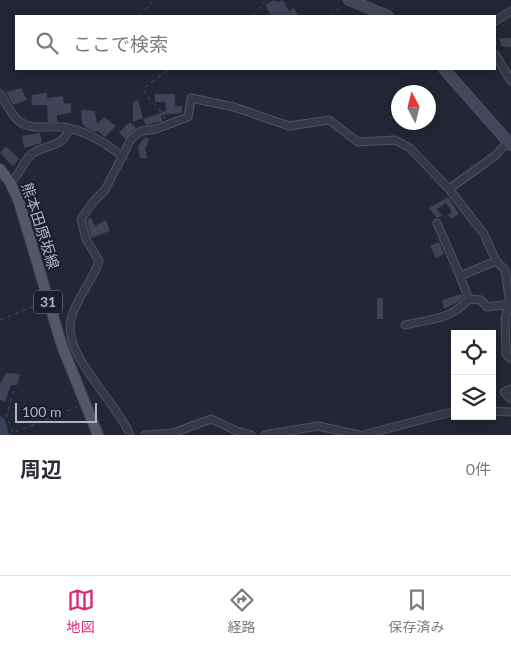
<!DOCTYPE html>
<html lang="ja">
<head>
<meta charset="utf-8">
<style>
	:root { --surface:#fff; --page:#f2f2f3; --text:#2b2b33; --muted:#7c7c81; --line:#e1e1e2; --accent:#db2777 }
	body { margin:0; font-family:Lato,"Noto Sans JP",sans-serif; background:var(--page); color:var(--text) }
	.controls { position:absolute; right:15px; bottom:15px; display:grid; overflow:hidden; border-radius:0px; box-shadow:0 2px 12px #0003 }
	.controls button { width:45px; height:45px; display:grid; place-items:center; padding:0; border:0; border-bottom:1px solid var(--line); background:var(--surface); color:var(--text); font:25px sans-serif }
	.compass { position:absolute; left:391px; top:85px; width:45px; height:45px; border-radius:50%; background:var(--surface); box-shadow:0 2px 12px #0003; rotate:353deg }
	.scale { position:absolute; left:15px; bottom:12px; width:82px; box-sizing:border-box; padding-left:5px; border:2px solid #afb3c3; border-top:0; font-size:14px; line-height:18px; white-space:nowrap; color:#afb3c3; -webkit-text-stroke:4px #1a1e2b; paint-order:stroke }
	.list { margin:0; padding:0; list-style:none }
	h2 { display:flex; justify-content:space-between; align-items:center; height:65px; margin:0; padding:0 20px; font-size:21px }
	h2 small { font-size:16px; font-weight:400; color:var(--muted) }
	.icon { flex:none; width:28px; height:28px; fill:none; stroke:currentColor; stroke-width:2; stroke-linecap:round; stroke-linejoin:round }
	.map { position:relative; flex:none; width:511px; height:435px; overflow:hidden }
	.search { position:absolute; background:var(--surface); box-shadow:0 2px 12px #0003; left:15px; right:15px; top:15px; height:55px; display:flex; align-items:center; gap:12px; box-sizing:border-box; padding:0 18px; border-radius:0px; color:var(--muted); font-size:19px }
	.sheet { height:140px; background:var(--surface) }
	nav { display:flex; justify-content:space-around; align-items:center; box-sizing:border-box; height:70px; border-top:1px solid var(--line); background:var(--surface); font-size:14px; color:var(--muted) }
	nav a { display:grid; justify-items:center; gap:2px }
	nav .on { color:var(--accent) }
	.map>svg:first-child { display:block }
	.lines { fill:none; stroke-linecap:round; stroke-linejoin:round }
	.river { stroke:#38405e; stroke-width:10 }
	.building { fill:#3e4356 }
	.street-casing { stroke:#4f5361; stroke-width:9 }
	.secondary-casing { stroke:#4f5361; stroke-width:12 }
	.primary-casing { stroke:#3e4250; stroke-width:12 }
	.path { stroke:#435056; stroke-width:1; stroke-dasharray:4 4; stroke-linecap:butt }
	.street { stroke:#353946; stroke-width:7 }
	.secondary { stroke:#434759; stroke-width:10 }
	.primary { stroke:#535766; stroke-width:10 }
	.labels { text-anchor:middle; stroke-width:4; stroke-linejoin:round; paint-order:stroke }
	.shield { fill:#1a1e2b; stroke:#828695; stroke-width:1 }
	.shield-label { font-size:14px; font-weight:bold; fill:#afb3c3 }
	.street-label { font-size:15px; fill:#afb3c3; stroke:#1a1e2b }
</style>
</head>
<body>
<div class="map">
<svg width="511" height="435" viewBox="0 0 511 435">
	<rect width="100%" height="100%" fill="#222635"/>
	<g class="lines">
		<path class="river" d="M0 421 4 435"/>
	</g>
	<path class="building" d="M274 0 278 2 283 0 289 11 294 8 299 16H271L265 5Z
		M499 38H511V47L501 46Z
		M21 88 27 100 13 105 6 92Z
		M47 93V98L63 96 64 104 71 103V113L57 115V122H48L47 105H31L32 95Z
		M155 94H175V106H182V113L161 115 163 121 146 125 143 119 166 111 165 102H155Z
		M138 100 143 118 133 122V102Z
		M81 110 95 111 97 124 104 117 116 126 105 137 97 131 95 132 86 128 82 123Z
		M130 122 136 128 125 139 119 132Z
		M40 133 42 143 24 148 22 136Z
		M144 138H149L147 146H145L147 158H140L138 147Z
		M6 146 19 159 13 166 0 153Z
		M448 197 459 214 451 219 448 215 452 212 446 203 437 209 442 216 437 218 429 208Z
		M91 218 95 226 106 220 110 231 91 238 87 220Z
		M439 242 444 254 436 258 430 246Z
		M461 294 463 298 458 302 444 309 442 300Z
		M377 298H383V319H377Z
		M6 373 20 374 17 385H11L5 402 0 400V384Z"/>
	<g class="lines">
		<defs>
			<path id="street" d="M495 21 511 11
				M495 54 511 81
				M0 94C6 103 11 115 20 122 32 130 48 126 62 127 85 130 106 143 123 157
				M10 182C22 174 23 158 35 152 49 144 64 147 69 128
				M449 189 496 155 510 139
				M437 223 460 276 496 261
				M469 299 481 300 487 307 510 304
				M405 325C431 319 450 320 469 299L460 276
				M511 389 504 392 511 399
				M492 411 511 412
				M130 435C117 402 62 355 71 319 76 298 93 281 99 261L86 239 81 219 93 202 105 190 131 139 141 131 156 129 188 117 191 98 234 107 289 126 329 120 358 142 395 140 410 148 449 189 484 234 496 261 505 270 510 304 505 317 506 354 511 359
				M145 435 173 433 211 419 237 431 251 435
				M265 435 318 426 359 435
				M363 435 455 411"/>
			<path id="secondary" d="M349 0 388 16
				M444 69 511 145"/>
			<path id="primary" d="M0 169 10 182 19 202 62 346 98 435"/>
		</defs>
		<use href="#street" class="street-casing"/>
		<use href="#secondary" class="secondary-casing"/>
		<use href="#primary" class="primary-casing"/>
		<path class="path" d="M139 16 154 0
			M253 16 266 0
			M331 16 343 5
			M165 119C159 105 149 102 143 89L169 69
			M0 320 41 303
			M13 432 6 416 14 390
			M8 435 77 407"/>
		<use href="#street" class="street"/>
		<use href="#secondary" class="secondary"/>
		<use href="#primary" class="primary"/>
	</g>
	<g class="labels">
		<rect class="shield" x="34" y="290.5" width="28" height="23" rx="4"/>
		<g class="shield-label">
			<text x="48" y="307">31</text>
		</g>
		<g class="street-label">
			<text transform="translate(40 226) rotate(72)" y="5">熊本田原坂線</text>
		</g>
	</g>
</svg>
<div class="controls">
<button><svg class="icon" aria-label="locate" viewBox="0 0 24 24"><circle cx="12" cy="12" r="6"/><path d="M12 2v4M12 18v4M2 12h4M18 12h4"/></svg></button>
<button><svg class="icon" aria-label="layers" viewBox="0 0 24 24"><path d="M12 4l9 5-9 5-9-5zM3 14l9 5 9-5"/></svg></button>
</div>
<svg class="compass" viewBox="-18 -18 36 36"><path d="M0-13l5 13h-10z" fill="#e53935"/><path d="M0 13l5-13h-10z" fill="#7c7c81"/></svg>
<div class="scale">100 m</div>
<div class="search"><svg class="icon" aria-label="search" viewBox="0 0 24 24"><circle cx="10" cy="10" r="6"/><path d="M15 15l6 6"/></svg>ここで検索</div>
</div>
<section class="sheet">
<h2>周辺<small>0件</small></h2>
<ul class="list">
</ul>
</section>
<nav>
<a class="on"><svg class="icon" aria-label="map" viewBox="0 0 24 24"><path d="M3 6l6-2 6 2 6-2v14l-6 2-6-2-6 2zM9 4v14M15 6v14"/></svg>地図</a>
<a><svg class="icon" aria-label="directions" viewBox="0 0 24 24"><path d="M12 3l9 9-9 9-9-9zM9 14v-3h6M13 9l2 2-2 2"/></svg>経路</a>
<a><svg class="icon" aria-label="saved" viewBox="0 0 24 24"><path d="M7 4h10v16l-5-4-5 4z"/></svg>保存済み</a>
</nav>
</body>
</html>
